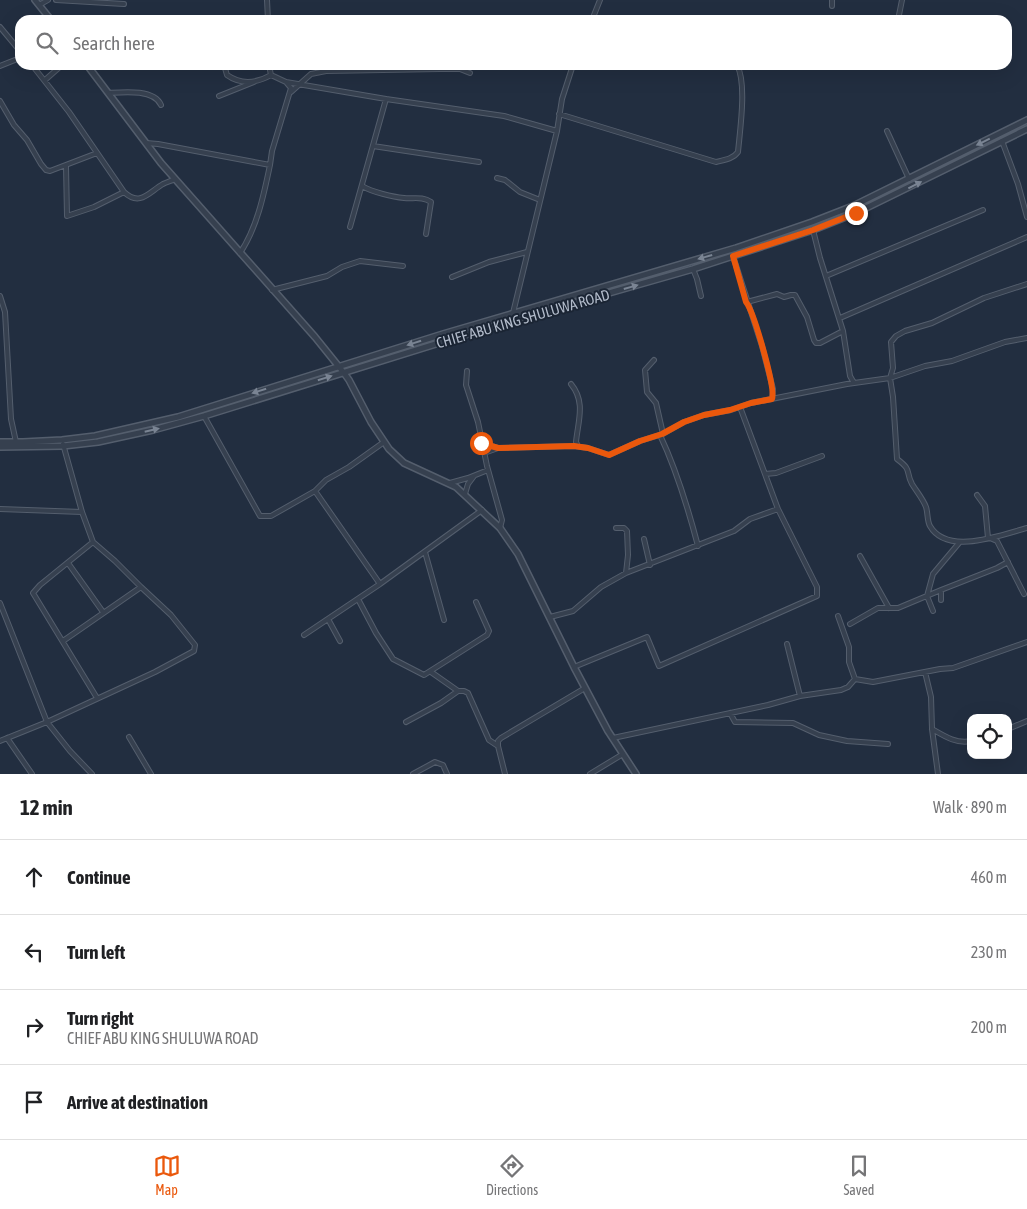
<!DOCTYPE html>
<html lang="en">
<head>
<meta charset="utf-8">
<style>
	:root { --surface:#fff; --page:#f6f6f6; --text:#202124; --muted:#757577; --line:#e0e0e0; --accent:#ea580c }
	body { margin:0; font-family:"Asap Condensed",sans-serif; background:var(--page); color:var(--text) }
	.controls { position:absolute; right:15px; bottom:15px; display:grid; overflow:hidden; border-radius:10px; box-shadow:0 5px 20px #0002 }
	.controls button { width:45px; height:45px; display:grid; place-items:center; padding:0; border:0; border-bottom:1px solid var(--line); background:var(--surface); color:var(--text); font:25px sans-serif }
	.stop { position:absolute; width:15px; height:15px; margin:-11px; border:4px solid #ea580c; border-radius:50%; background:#fff }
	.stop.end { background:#ea580c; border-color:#fff; box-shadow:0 1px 5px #0008 }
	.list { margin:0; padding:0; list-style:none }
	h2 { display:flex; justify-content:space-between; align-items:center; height:65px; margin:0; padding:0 20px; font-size:21px }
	h2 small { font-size:16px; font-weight:400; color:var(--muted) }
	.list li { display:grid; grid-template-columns:32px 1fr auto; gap:15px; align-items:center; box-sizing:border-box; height:75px; padding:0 20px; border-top:1px solid var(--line) }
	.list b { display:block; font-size:19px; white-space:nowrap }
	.list p { margin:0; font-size:16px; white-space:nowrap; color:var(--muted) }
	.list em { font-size:16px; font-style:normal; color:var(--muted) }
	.icon { flex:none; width:28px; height:28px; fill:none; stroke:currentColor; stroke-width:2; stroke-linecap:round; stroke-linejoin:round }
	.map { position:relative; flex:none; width:1027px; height:774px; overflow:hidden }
	.search { position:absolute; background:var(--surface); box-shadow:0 5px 20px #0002; left:15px; right:15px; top:15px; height:55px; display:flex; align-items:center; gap:12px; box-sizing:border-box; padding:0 18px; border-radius:15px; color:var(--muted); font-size:19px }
	.sheet { height:365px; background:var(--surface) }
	nav { display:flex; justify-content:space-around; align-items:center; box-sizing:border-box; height:70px; border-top:1px solid var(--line); background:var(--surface); font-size:14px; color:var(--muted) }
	nav a { display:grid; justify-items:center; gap:2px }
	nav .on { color:var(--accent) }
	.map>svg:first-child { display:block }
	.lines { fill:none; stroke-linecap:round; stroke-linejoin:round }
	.minor-casing { stroke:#545e6d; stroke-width:6 }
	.tertiary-casing { stroke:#545e6d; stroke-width:8 }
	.minor { stroke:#36404f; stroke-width:4 }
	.tertiary { stroke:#36404f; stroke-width:5 }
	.oneway { fill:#7a8493 }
	.route { stroke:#ea580c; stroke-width:6 }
	.labels { text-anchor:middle; stroke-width:4; stroke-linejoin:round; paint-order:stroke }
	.street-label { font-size:15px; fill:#b2bbca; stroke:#1b2534 }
</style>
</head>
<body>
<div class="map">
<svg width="1027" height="774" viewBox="0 0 1027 774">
	<rect width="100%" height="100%" fill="#222e40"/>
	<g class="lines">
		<defs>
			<path id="minor" d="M56 0 124 4
				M267 0 268 20
				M39 5 48 0
				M832 6V0
				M592 20 600 0
				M898 20 902 0
				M0 27 20 51
				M32 65 69 112 124 192C140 207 149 192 163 184 167 182 171 181 175 179
				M224 65 227 75C241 85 257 83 271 75
				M0 66 20 58
				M45 80 62 65
				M286 82 386 99 504 116 557 131
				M291 92 311 74 326 71 440 69H460L470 73
				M109 93C124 92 154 89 161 105
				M219 96 254 82
				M0 101 14 125 27 140 41 164 46 170 50 171 97 153
				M559 114 716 162C724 160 733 159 738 152 740 130 747 83 737 65
				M887 131 909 179
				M1002 141 1018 184 1027 217
				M146 143 158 144 270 165 272 151 291 88 286 82 271 75 269 65
				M373 146 479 162
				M66 166 67 216 94 207 124 192
				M497 178 505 180 520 192 540 200
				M362 186C372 192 393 197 404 198 414 199 422 196 431 202L426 234
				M350 227 386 99
				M813 230 820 258 843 331 850 376 854 383
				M240 253C257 228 264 194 270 165
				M733 256 762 346 773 389 772 399
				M693 269 697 279 701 296
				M826 276 983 210
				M452 277 489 262 527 252
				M1027 284 984 298 932 323 905 331 896 336 891 342 893 368 890 378 893 397 897 459C913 471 905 471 912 484 917 492 923 499 926 507 928 513 927 521 930 526 947 556 1001 535 1027 528
				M272 290 327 276 342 267 360 261 403 266
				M0 296 5 312 11 419 16 442
				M747 302 777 294 784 297 791 295H795L807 317 814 340 816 343H820L843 331
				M513 313 557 131 562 99 573 65
				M840 318 1027 237
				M654 360 645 370 647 392 656 403 663 434
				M467 371 466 385 478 422 487 466 502 520 500 528
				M571 384C586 402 578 421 576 442L578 446
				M204 416 260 516H271L315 491 326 480 349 467 384 442
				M660 435C677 471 688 508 698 546
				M481 443 498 448
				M63 444 82 512 93 542 40 585 33 593 97 698
				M484 453 498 448 574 446 588 448 609 455 640 441 663 434 684 422 704 415 731 410 751 403 847 384 890 378 925 366 952 361 1005 342 1027 338
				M765 474 776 473 822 456
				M450 483 468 478 488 470
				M315 491 380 584
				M465 494 468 484 474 476
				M977 495 985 506 988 538
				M0 509 82 512
				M616 528H624L627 531 628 555 626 573
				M990 538 997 541 1024 594
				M644 539 650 565
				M425 552 444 620
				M860 556 889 608
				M68 563 103 612
				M358 599 376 633 393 659 424 675 487 635 489 631 476 602
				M941 600V590L997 568 1008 562
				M0 603 47 722 70 751 92 774
				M933 611 927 596 933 574 959 543
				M838 616 849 647V662L855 679
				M550 617 573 611 601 587 626 573 734 531 750 519 778 509
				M328 619 340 641
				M850 624 878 608H898L941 590
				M304 635 380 584 482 510
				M63 641 141 587 115 561 93 542
				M787 644 800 696
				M574 667 647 637 659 666 817 596V587L778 509 740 407
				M431 672 458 691H464L468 693 489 740 498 746
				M925 672 931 697 932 729 938 774
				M730 713 735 722 793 723 819 735 847 741 888 744
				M406 722 441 703 458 691
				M932 729C944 736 956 744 971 741
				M1008 729 1027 721
				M129 737 151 774
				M7 738 32 774
				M613 738 768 705 800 696 841 690 848 687 855 679 873 682 940 669 953 668 1027 642
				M0 741 47 722 155 672 194 651 195 645 171 615 141 587
				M413 774 435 762 443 765 447 774
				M505 774 498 746V741L501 738 585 688
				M590 774 623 754"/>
			<path id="tertiary" d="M35 0 51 20
				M87 65 161 163 315 337 344 373 349 380 371 422 389 449 404 463 456 487 500 528 518 554 574 667 608 731 636 774
				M0 442H23L62 440 95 436 178 417 443 334 736 248 812 222 853 206 1027 120
				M0 447 63 446 98 442 153 430 204 416 497 325 693 269 813 230 856 213 1027 129"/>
		</defs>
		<use href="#minor" class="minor-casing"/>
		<use href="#tertiary" class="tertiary-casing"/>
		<use href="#minor" class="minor"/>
		<use href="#tertiary" class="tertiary"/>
	</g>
	<defs><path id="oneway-solid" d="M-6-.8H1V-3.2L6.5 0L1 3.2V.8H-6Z" transform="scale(1.25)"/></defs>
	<g class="oneway">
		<use href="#oneway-solid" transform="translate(983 142) rotate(154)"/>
		<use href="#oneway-solid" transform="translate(915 185) rotate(-27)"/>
		<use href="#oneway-solid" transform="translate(705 257) rotate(164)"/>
		<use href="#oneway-solid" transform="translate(631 287) rotate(-16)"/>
		<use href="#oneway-solid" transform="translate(414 343) rotate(162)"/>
		<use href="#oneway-solid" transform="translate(325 378) rotate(-17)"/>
		<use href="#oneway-solid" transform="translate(259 391) rotate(163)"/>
		<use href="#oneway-solid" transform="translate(152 430) rotate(-13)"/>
	</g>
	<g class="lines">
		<path class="route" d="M481 443 498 448 574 446 588 448 609 455 640 441 662 434 684 422 704 415 730 410 751 403 772 399C776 389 754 312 746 302L733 256 813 230 856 213"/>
	</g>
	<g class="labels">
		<g class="street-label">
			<text transform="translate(523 319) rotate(-16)" y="5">CHIEF ABU KING SHULUWA ROAD</text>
		</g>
	</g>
</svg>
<div class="controls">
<button><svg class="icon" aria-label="locate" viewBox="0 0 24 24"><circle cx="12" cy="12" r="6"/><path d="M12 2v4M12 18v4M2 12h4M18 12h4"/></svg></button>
</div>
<div class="stop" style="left:481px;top:443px"></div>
<div class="stop end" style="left:856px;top:213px"></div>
<div class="search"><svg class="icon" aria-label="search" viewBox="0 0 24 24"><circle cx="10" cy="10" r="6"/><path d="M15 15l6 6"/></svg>Search here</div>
</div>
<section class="sheet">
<h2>12 min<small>Walk · 890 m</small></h2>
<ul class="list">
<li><svg class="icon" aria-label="ahead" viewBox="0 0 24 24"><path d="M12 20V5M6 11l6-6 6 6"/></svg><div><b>Continue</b></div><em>460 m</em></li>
<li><svg class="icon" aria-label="left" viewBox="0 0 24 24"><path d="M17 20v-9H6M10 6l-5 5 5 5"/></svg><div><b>Turn left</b></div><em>230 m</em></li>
<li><svg class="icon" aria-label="right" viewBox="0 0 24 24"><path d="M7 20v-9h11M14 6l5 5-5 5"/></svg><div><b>Turn right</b><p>CHIEF ABU KING SHULUWA ROAD</p></div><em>200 m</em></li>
<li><svg class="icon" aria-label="arrive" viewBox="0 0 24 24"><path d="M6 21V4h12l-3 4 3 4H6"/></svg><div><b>Arrive at destination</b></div></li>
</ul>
</section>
<nav>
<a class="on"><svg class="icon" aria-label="map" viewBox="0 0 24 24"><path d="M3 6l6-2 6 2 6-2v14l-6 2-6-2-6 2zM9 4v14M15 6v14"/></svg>Map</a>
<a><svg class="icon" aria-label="directions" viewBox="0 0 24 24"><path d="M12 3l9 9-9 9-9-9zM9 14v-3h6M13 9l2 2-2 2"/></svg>Directions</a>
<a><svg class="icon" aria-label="saved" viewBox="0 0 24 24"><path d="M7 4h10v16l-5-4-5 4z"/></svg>Saved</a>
</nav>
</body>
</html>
